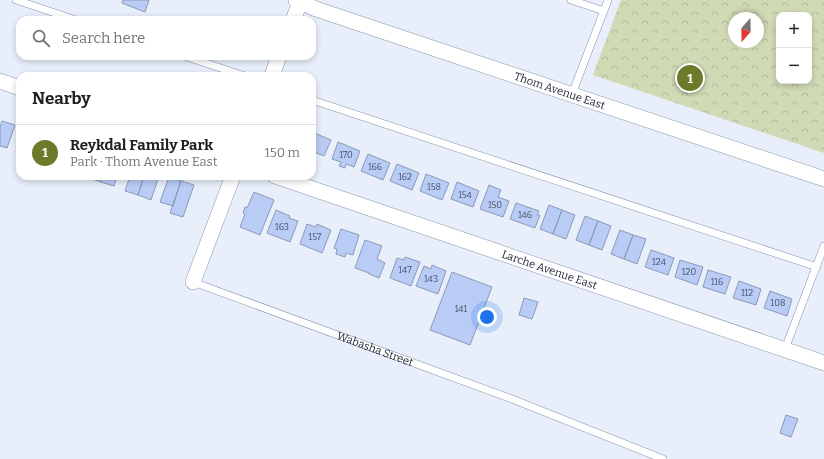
<!DOCTYPE html>
<html lang="en">
<head>
<meta charset="utf-8">
<style>
	:root { --surface:#fff; --page:#f6f6f6; --text:#202124; --muted:#757577; --line:#e0e0e0; --accent:#6b7b2a }
	body { margin:0; font-family:Bitter,serif; background:var(--page); color:var(--text) }
	.controls { position:absolute; right:12px; top:12px; display:grid; overflow:hidden; border-radius:8px; box-shadow:0 2px 6px #0003 }
	.controls button { width:36px; height:36px; display:grid; place-items:center; padding:0; border:0; border-bottom:1px solid var(--line); background:var(--surface); color:var(--text); font:20px sans-serif }
	.compass { position:absolute; left:728px; top:12px; width:36px; height:36px; border-radius:50%; background:var(--surface); box-shadow:0 2px 6px #0003; rotate:200deg }
	.you { position:absolute; left:487px; top:317px; width:14px; height:14px; margin:-10px; border:3px solid #fff; border-radius:50%; background:#1a73e8; box-shadow:0 0 0 6px #1a73e833 }
	.badge { display:grid; place-items:center; width:26px; height:26px; border-radius:50%; background:var(--accent); color:#fff; font-size:13px; font-weight:700 }
	.pin { position:absolute; translate:-50% -50%; border:2px solid #fff; box-shadow:0 1px 4px #0006 }
	.list { margin:0; padding:0; list-style:none }
	h2 { display:flex; justify-content:space-between; align-items:center; height:52px; margin:0; padding:0 16px; font-size:17px }
	h2 small { font-size:13px; font-weight:400; color:var(--muted) }
	.list li { display:grid; grid-template-columns:26px 1fr auto; gap:12px; align-items:center; box-sizing:border-box; height:56px; padding:0 16px; border-top:1px solid var(--line) }
	.list b { display:block; font-size:15px; white-space:nowrap }
	.list p { margin:0; font-size:13px; white-space:nowrap; color:var(--muted) }
	.list em { font-size:13px; font-style:normal; color:var(--muted) }
	.icon { flex:none; width:22px; height:22px; fill:none; stroke:currentColor; stroke-width:2; stroke-linecap:round; stroke-linejoin:round }
	.map { position:relative; flex:none; width:824px; height:459px; overflow:hidden }
	.search { position:absolute; background:var(--surface); box-shadow:0 2px 6px #0003; left:16px; top:16px; width:300px; height:44px; display:flex; align-items:center; gap:10px; box-sizing:border-box; padding:0 14px; border-radius:12px; color:var(--muted); font-size:15px }
	.panel { position:absolute; background:var(--surface); box-shadow:0 2px 6px #0003; left:16px; top:72px; width:300px; height:108px; border-radius:12px }
	.map>svg:first-child { display:block }
	.forest { fill:url(#forest-crowns); fill-rule:evenodd }
	.building { fill:#b9ccf6; stroke:#8c99b7 }
	.lines { fill:none; stroke-linecap:round; stroke-linejoin:round }
	.service-casing { stroke:#8794b1; stroke-width:8 }
	.minor-casing { stroke:#8794b1; stroke-width:16 }
	.service { stroke:#fff; stroke-width:7 }
	.minor { stroke:#fff; stroke-width:15 }
	.labels { text-anchor:middle; stroke-width:3.5; stroke-linejoin:round; paint-order:stroke }
	.number-label { font-size:9px; fill:#495265 }
	.street-label { font-size:11px; fill:#242935; stroke:#fbfbfb }
</style>
</head>
<body>
<div class="map">
<svg width="824" height="459" viewBox="0 0 824 459">
	<defs>
		<pattern id="forest-crowns" width="20" height="18" patternUnits="userSpaceOnUse"><rect width="20" height="18" fill="#d0dab5"/><path d="M2 6a3 3 0 1 1 6 0M12 15a3 3 0 1 1 6 0" fill="none" stroke="#b2bb9c"/></pattern>
	</defs>
	<rect width="100%" height="100%" fill="#e8eefa"/>
	<path class="forest" d="M621 0H824V153L593 75ZM779 15H809V81H779ZM734 18H758V42H734Z"/>
	<path class="building" d="M123 0H149L145 12 122 3Z
		M2 121 15 125 7 148 0 146V127Z
		M312 132 331 140 324 156 312 151Z
		M338 142 360 151 354 167 346 164 345 168 339 166 341 162 332 159Z
		M368 154 390 163 383 180 361 171Z
		M397 164 419 173 412 190 390 181Z
		M426 174 449 183 442 200 420 191Z
		M89 176H103L101 182 89 178Z
		M103 176H117L114 186 101 182Z
		M130 176H144L138 195 125 191Z
		M144 176H159L151 200 138 195Z
		M169 177 181 181 173 206 160 202Z
		M181 181 194 185 183 217 170 213Z
		M457 182 479 191 473 207 451 199Z
		M489 185 501 190 498 197 509 201 503 217 480 209Z
		M254 192 274 200 260 235 240 227 245 214 243 213 245 207 247 208Z
		M516 203 539 211 537 215H540L535 228 510 219Z
		M549 205 562 210 553 234 540 229Z
		M276 210 290 216 289 218 298 221 290 242 267 233Z
		M562 210 575 215 566 239 553 234Z
		M585 216 598 221 589 245 576 240Z
		M598 221 611 226 602 250 589 245Z
		M307 224 316 227 317 224 331 230 322 253 300 244Z
		M341 229 359 235 353 255 346 253 345 257 336 254 337 249 334 248Z
		M620 230 633 235 624 259 611 254Z
		M633 235 646 239 637 264 624 259Z
		M365 240 382 246 377 259 385 263 379 278 369 274V273L355 268Z
		M651 250 674 258 668 275 645 267Z
		M405 257 420 262 411 286 390 278 397 258 404 260Z
		M680 260 703 267 697 285 675 277Z
		M432 265 446 271 438 294 416 286 424 266 431 269Z
		M708 270 731 277 725 294 703 287Z
		M452 272 492 287 470 345 430 330Z
		M739 281 761 289 756 305 733 298Z
		M770 291 792 299 787 316 764 308Z
		M524 298 538 302 532 319 519 315Z
		M786 415 798 419 791 437 780 433Z"/>
	<g class="lines">
		<defs>
			<g id="service">
				<path d="M16 0 76 20"/>
				<path d="M571 0 604 11"/>
				<path d="M184 56 245 76"/>
				<path d="M572 94 608 0"/>
				<path d="M312 100 817 267"/>
				<path id="s1" d="M193 282 512 399 663 459"/>
				<path d="M785 349 824 246"/>
			</g>
			<g id="minor">
				<path id="s2" d="M296 0 316 9 824 179"/>
				<path d="M293 20 301 0"/>
				<path d="M272 76 279 56"/>
				<path d="M0 81 20 88"/>
				<path id="s3" d="M275 176 824 363"/>
				<path d="M193 282 233 176"/>
			</g>
		</defs>
		<use href="#service" class="service-casing"/>
		<use href="#minor" class="minor-casing"/>
		<use href="#service" class="service"/>
		<use href="#minor" class="minor"/>
	</g>
	<g class="labels">
		<g class="number-label">
			<text x="346" y="158">170</text>
			<text x="375" y="170">166</text>
			<text x="405" y="180">162</text>
			<text x="434" y="190">158</text>
			<text x="465" y="198">154</text>
			<text x="495" y="208">150</text>
			<text x="525" y="218">146</text>
			<text x="282" y="230">163</text>
			<text x="315" y="240">157</text>
			<text x="659" y="265">124</text>
			<text x="405" y="273">147</text>
			<text x="689" y="275">120</text>
			<text x="431" y="282">143</text>
			<text x="717" y="285">116</text>
			<text x="747" y="296">112</text>
			<text x="778" y="306">108</text>
			<text x="461" y="312">141</text>
		</g>
		<g class="street-label">
			<text dy="4" stroke="none"><textPath href="#s2" startOffset="279">Thom Avenue East</textPath></text>
			<text dy="4" stroke="none"><textPath href="#s3" startOffset="290">Larche Avenue East</textPath></text>
			<text dy="4" stroke="none"><textPath href="#s1" startOffset="194">Wabasha Street</textPath></text>
		</g>
	</g>
</svg>
<div class="controls">
<button>+</button>
<button>−</button>
</div>
<svg class="compass" viewBox="-18 -18 36 36"><path d="M0-13l5 13h-10z" fill="#e53935"/><path d="M0 13l5-13h-10z" fill="#757577"/></svg>
<div class="you"></div>
<div class="pin badge" style="left:690px;top:78px">1</div>
<div class="search"><svg class="icon" aria-label="search" viewBox="0 0 24 24"><circle cx="10" cy="10" r="6"/><path d="M15 15l6 6"/></svg>Search here</div>
<section class="panel">
<h2>Nearby<small></small></h2>
<ul class="list">
<li><span class="badge">1</span><div><b>Reykdal Family Park</b><p>Park · Thom Avenue East</p></div><em>150 m</em></li>
</ul>
</section>
</div>
</body>
</html>
